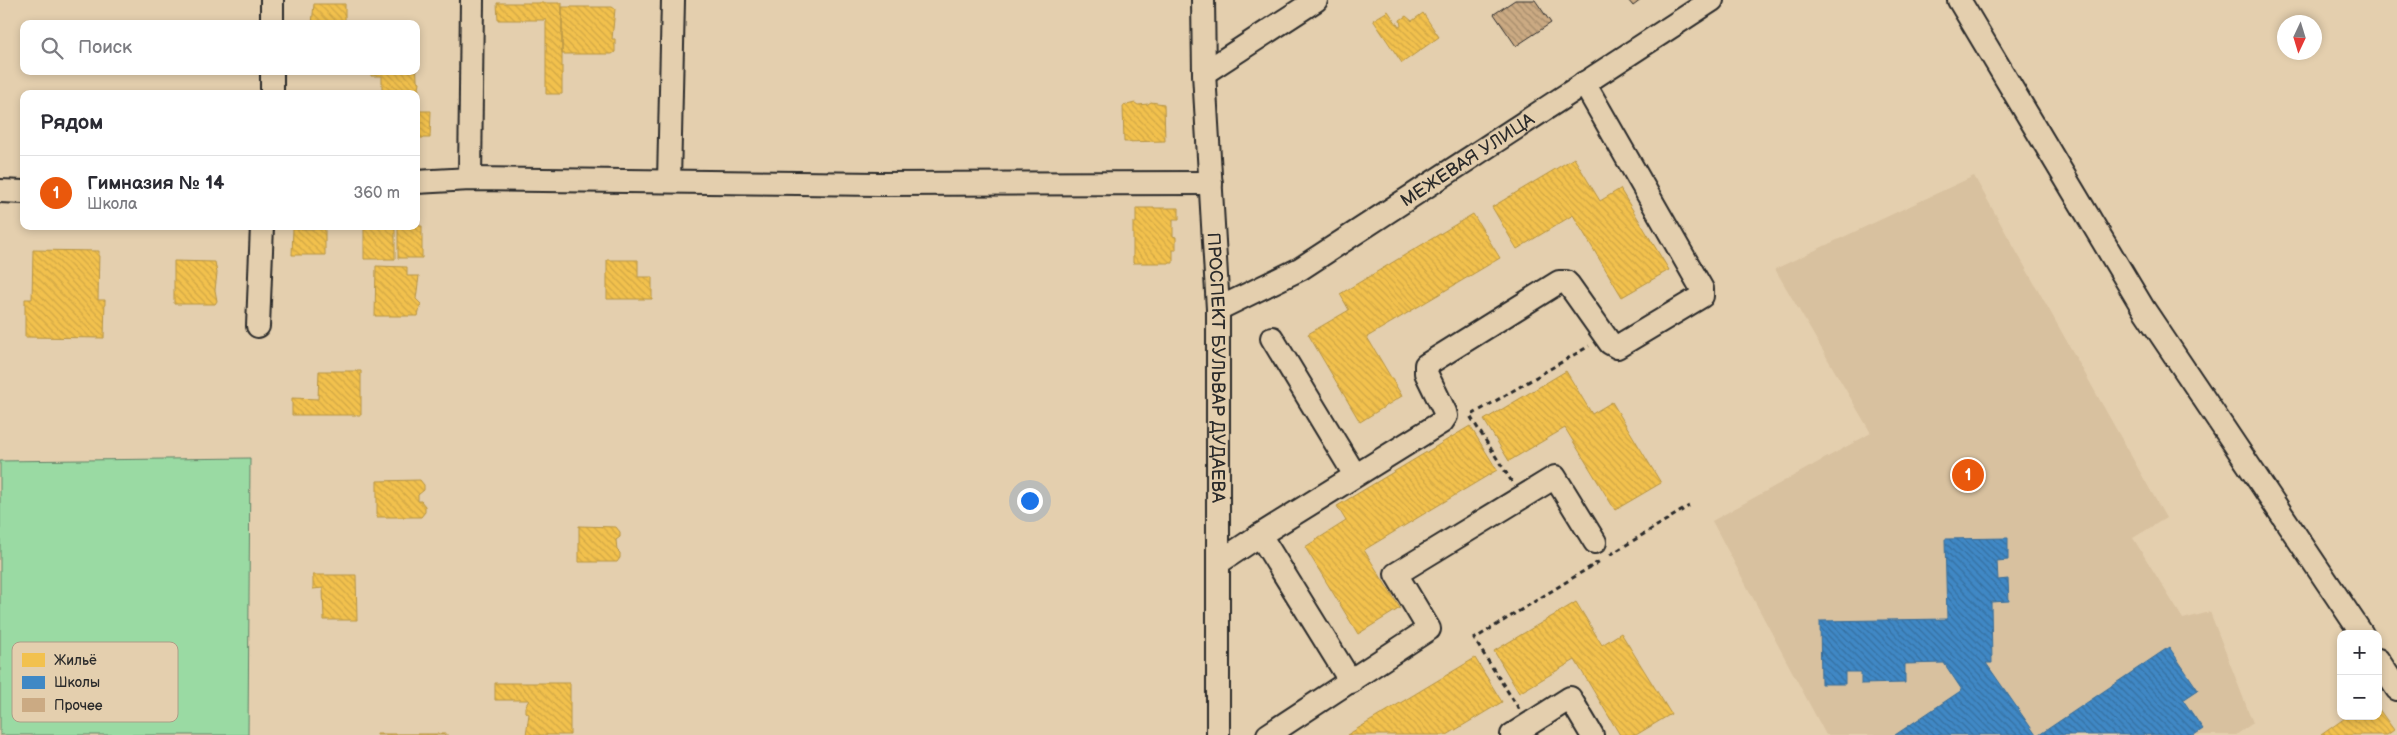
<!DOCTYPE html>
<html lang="ru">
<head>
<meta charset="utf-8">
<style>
	:root { --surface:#fff; --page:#f2f2f3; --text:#2b2b33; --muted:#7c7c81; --line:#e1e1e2; --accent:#ea580c }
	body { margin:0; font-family:"Balsamiq Sans",sans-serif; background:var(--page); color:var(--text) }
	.controls { position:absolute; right:15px; bottom:15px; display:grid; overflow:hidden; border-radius:10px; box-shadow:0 2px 8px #0003 }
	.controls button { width:45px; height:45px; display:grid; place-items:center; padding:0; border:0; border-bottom:1px solid var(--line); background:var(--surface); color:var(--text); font:25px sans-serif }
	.compass { position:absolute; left:2277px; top:15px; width:45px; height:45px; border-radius:50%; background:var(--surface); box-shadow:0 2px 8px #0003; rotate:184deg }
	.you { position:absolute; left:1029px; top:500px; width:18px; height:18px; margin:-12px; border:4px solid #fff; border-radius:50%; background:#1a73e8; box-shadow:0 0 0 8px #1a73e833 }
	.badge { display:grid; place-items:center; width:32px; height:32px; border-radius:50%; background:var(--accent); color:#fff; font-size:16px; font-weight:700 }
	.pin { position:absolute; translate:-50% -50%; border:2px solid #fff; box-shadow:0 1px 5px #0006 }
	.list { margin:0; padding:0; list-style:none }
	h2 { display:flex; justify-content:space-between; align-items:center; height:65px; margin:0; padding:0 20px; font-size:21px }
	h2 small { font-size:16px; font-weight:400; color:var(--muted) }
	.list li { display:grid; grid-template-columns:32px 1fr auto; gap:15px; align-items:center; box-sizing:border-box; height:75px; padding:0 20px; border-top:1px solid var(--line) }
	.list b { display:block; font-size:19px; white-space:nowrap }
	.list p { margin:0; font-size:16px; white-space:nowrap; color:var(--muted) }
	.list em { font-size:16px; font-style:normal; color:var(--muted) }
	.icon { flex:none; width:28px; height:28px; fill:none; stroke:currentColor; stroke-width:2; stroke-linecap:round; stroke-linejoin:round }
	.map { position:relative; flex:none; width:2397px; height:735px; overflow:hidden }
	.search { position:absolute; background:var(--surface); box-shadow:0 2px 8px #0003; left:20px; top:20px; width:400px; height:55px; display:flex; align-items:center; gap:12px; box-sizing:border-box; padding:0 18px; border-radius:10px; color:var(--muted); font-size:19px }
	.panel { position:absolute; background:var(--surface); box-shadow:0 2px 8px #0003; left:20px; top:90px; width:400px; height:140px; border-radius:10px }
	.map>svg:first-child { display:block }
	.built { fill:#d8c19f }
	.grass { fill:#9adaa3; stroke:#628267 }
	.homes { fill:url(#homes-back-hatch); stroke:#b69444 }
	.schools { fill:url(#schools-back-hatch); stroke:#396c97 }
	.building { fill:url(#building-back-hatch); stroke:#2b2b2b }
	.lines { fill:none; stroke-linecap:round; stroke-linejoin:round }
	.minor-casing { stroke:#2b2b2b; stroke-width:26 }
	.path { stroke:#2b2b2b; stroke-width:3; stroke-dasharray:5 4; stroke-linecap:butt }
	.minor { stroke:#e4cfae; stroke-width:22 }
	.labels { text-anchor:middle; stroke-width:5; stroke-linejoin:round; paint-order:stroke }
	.street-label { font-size:18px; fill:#2b2b2b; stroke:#e4cfae }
	.key { fill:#e4cfae; stroke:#ac9e87; stroke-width:1 }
	.key-label { font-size:14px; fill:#2b2b2b }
</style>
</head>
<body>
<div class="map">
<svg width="2397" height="735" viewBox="0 0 2397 735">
	<defs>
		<pattern id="homes-back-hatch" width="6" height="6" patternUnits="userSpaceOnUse" patternTransform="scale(1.25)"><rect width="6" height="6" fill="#f2c14e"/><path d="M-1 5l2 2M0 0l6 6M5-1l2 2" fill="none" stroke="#d0a644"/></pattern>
		<pattern id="schools-back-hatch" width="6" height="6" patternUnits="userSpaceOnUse" patternTransform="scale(1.25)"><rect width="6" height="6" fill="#3f88c5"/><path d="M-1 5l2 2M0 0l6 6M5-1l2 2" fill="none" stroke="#356fa0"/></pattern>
		<pattern id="building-back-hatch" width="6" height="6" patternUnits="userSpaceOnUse" patternTransform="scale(1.25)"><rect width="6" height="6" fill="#cbaa83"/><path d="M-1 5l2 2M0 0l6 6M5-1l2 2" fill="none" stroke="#a58b6b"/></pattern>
	</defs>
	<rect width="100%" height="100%" fill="#e4cfae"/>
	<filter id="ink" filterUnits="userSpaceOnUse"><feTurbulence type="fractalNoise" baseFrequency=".02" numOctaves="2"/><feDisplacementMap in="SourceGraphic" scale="10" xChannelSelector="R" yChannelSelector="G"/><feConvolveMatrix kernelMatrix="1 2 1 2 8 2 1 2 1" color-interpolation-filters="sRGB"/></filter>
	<g filter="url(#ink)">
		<path class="built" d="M1974 176 2166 518 2133 538 2183 619 2210 612 2253 723 2236 735H1826L1712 521 1871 433 1775 269Z"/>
		<path class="grass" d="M250 458 248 735H0V461Z"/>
		<path class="homes" d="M497 3H562V94H546V20H498Z
			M314 4H345V24H312Z
			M562 7H612L615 9 612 39H615V52L612 54H562Z
			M1388 11 1399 27 1401 26 1400 20 1406 16 1412 21 1423 13 1439 37 1402 63 1373 20Z
			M416 56 417 80 420 82 418 95 382 94V76H371V71H416Z
			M1151 102 1164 104 1165 141 1124 142 1123 106 1135 103 1138 105 1148 104Z
			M416 111H431L430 138H416Z
			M1574 158 1600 201 1620 189 1669 270 1622 297 1573 215 1517 249 1492 207Z
			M1136 208H1179V219H1173V236L1176 237V250H1173V263H1133V223H1136Z
			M1473 214 1500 258 1367 337 1402 396 1360 422 1308 334 1349 310 1340 294Z
			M364 226 395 227V259H364Z
			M398 226H422V258H398Z
			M293 229H325V255H292Z
			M33 250 99 251 98 300H105L104 338 25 337V299H32Z
			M607 260H638V277H652V299H607Z
			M174 261 215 262 217 273 215 290 217 301 215 304H174Z
			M376 266 407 267V276H419L416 299 421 304 418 316H375Z
			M319 371H361V415H292V398L318 399Z
			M1566 371 1592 414 1612 402 1661 483 1615 510 1565 428 1509 461 1484 420Z
			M1470 426 1497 470 1364 550 1400 608 1358 634 1305 547 1346 521 1337 506Z
			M420 480 424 485V490L418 495V501H421L425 506V512L421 517H377V481Z
			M579 526 616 527 620 532V537L616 540 617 550 620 553V558L617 562H579Z
			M313 575H356L357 620H324L323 588 313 589Z
			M1576 602 1602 645 1621 633 1671 714 1636 735H1620L1575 660 1519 693 1494 651Z
			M1475 658 1502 702 1447 735H1347Z
			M495 683H570V735H526L529 714 525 712V707L529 700H495Z
			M2378 708 2394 730 2387 735H2321L2348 716H2378Z
			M377 734H447V735H377Z"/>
		<path class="schools" d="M2008 538V560L1997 561 1998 580 2008 579 2009 601 1991 602 1992 663H1986L2036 735H1895L1962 690 1944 663 1905 664V683L1861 684V672H1845V684H1821L1820 621 1947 619 1945 539Z
			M2169 647 2198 690 2183 700 2203 729 2194 735H2039Z"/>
		<path class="building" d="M1515 0H1535L1551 23 1516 46 1494 14Z
			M1628 0H1641L1633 6Z"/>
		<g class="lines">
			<defs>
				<g id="minor">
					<path d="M272 0V24"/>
					<path id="s1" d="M1203 0 1204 73 1218 309V735"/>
					<path d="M1959 0 2143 308 2362 634"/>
					<path d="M272 71V94"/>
					<path d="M1204 73 1316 0"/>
					<path d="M470 179 472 0"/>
					<path d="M669 181 673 0"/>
					<path d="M416 182 470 179 879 184 1211 183"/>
					<path d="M0 191 24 192"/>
					<path id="s2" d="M1218 309 1300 269 1712 0"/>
					<path d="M258 326 262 226"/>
					<path d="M1272 338 1355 475"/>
					<path d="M1260 535 1351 682"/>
					<path d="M1218 563 1260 535 1442 422 1446 416 1445 412 1426 373V365L1559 282H1566L1569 285 1610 343 1617 347 1702 296V289L1584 83"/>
					<path d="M2378 660 2397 689"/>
					<path d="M1268 735 1429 629 1396 574 1555 477 1595 542"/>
					<path d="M1512 735 1570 698 1592 735"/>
				</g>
			</defs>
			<use href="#minor" class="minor-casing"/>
			<path class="path" d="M1512 482 1470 416 1589 346
				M1610 555 1689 506
				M1519 709 1474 639 1600 561"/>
			<use href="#minor" class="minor"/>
		</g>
	</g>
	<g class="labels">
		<g class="street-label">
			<text dy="6" stroke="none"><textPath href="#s2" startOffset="291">МЕЖЕВАЯ УЛИЦА</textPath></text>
			<text dy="6" stroke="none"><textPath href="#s1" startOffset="368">ПРОСПЕКТ БУЛЬВАР ДУДАЕВА</textPath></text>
		</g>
	</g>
	<rect x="12" y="642" width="166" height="80" rx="8" class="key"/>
	<rect x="22" y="653" width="23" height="14" fill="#f2c14e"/>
	<rect x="22" y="676" width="23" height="13" fill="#3f88c5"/>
	<rect x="22" y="698" width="23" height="14" fill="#cbaa83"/>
	<g class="key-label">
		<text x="54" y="665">Жильё</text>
		<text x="54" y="687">Школы</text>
		<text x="54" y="710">Прочее</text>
	</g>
</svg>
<div class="controls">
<button>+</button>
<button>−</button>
</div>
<svg class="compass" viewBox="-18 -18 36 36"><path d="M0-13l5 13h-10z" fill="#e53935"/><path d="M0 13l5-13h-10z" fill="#7c7c81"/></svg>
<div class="you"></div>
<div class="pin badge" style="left:1968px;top:475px">1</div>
<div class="search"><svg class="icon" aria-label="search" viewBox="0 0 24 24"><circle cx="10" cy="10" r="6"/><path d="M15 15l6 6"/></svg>Поиск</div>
<section class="panel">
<h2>Рядом<small></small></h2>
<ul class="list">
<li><span class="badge">1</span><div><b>Гимназия № 14</b><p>Школа</p></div><em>360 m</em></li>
</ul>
</section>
</div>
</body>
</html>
